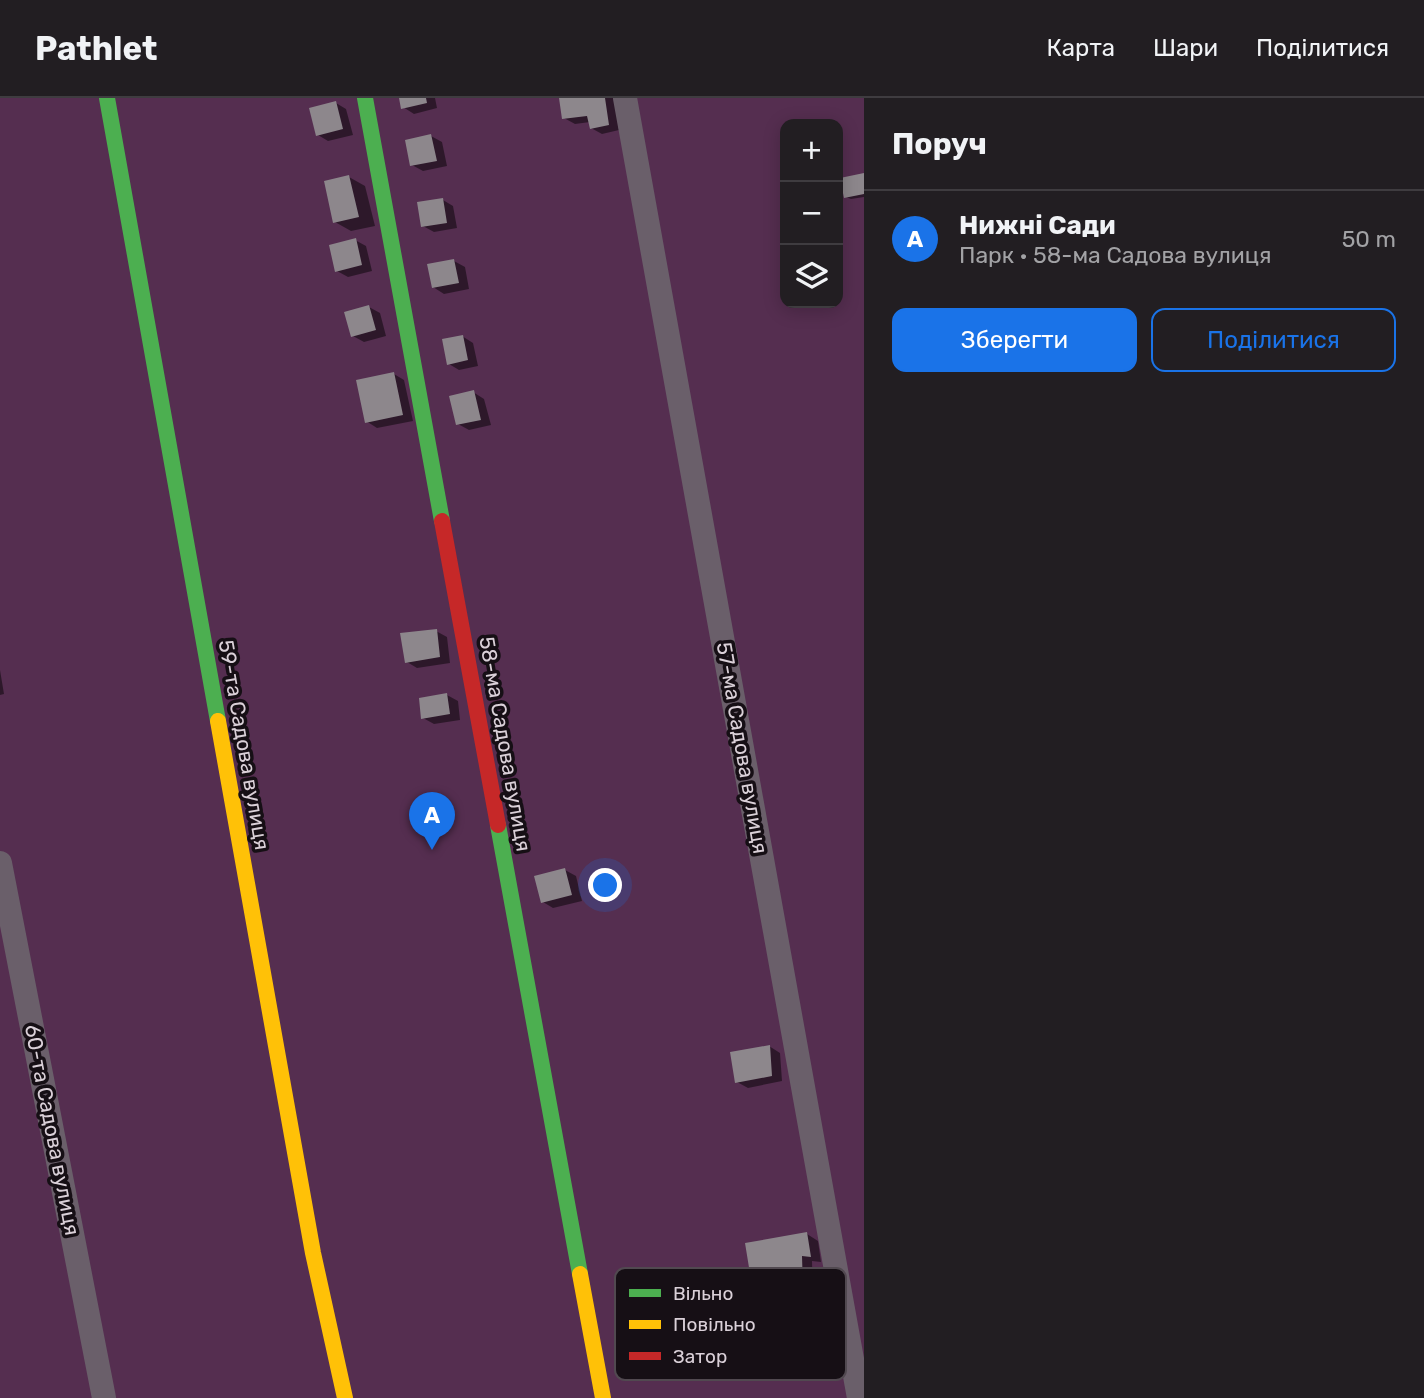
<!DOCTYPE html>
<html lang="uk">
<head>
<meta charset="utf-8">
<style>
	:root { --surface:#221e22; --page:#2a272a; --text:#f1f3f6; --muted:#a2a2a5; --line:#3f3c40; --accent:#1a73e8 }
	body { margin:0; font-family:Rubik,sans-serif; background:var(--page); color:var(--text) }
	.controls { position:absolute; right:21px; top:21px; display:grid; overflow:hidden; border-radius:14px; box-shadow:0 4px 18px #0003 }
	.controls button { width:63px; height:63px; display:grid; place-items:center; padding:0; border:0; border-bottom:2px solid var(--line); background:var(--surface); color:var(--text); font:35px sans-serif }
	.you { position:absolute; left:606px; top:788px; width:24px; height:24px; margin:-18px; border:5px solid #fff; border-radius:50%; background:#1a73e8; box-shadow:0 0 0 10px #1a73e833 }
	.badge { display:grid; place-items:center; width:46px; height:46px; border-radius:50%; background:var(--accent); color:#fff; font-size:23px; font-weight:700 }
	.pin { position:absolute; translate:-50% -58px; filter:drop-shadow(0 2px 4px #0008) }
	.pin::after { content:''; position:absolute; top:37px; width:24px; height:21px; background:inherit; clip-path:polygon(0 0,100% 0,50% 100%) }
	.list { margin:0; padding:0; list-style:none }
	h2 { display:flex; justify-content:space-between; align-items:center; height:91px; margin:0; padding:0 28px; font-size:30px }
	h2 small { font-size:23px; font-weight:400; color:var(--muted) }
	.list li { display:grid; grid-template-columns:46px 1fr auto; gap:21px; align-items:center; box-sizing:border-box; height:98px; padding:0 28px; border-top:2px solid var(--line) }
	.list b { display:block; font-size:26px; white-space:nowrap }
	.list p { margin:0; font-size:23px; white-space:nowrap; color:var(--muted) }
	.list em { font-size:23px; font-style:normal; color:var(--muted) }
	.actions { display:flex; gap:14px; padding:21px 28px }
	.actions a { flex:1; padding:16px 0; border:2px solid var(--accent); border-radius:14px; text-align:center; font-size:24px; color:var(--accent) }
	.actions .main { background:var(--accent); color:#fff }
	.icon { flex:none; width:38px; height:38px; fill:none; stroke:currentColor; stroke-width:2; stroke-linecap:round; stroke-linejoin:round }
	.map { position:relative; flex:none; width:864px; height:1300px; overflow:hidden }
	header { display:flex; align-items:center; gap:42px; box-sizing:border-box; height:98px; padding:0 35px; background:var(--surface); border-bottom:2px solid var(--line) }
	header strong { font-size:33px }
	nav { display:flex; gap:38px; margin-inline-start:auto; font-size:24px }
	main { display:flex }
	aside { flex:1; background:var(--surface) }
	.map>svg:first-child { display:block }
	.green { fill:#552e50; fill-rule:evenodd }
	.shadow { fill:#0007 }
	.building { fill:#8d878c }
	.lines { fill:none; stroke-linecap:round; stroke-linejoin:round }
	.street { stroke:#6a5f6a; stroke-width:24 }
	.fast { stroke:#4caf50; stroke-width:16 }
	.slow { stroke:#ffc107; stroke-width:16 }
	.jam { stroke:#c62828; stroke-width:16 }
	.labels { text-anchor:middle; stroke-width:7; stroke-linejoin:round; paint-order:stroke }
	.street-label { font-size:21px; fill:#dad0d8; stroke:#160f15 }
	.key { fill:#160f15; stroke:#514950; stroke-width:2 }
	.key-label { font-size:19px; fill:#dad0d8 }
</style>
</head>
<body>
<header>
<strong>Pathlet</strong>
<nav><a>Карта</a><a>Шари</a><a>Поділитися</a></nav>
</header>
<main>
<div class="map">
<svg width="864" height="1300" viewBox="0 0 864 1300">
	<rect width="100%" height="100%" fill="#2e282e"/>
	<path class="green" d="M0 0H864V1300H0ZM785 26H838V205H785Z"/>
	<path class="shadow" d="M401 0H435L437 10 414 16 403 9Z
		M561 0H614L619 32 602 36 591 30 590 24 575 26 564 20Z
		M336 5 346 11 353 37 328 43 318 37Z
		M431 38 442 44 447 68 423 73 412 67Z
		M864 76V99L851 101 846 99Z
		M349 79 365 88 375 128 351 133 335 124Z
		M443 102 453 108 457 130 434 134 423 128Z
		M355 142 366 148 372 173 348 179 337 173Z
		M454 163 465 169 469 191 444 196 433 189Z
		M369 209 380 215 386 238 364 244 353 238Z
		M462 238 473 245 478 268 459 272 449 266Z
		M394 276 404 282 413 323 377 330 366 323Z
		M473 294 484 301 491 327 469 332 458 326Z
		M436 533 447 539 450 565 417 570 407 564Z
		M0 572 4 596 0 597Z
		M447 597 458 603 460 622 434 626 423 620Z
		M565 772 576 778 582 803 553 810 543 804Z
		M769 948 780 955 782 983 748 990 737 984Z
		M807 1136 818 1143 821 1164 812 1163 813 1198 805 1205 785 1199H765L754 1193Z"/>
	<path class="building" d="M399 0H426L427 5 401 11Z
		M559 0H605L609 27 590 31 587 18 562 21Z
		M336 3 343 31 316 38 309 10Z
		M431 36 437 63 410 68 405 42Z
		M864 75V96L844 100 840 80Z
		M349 77 359 119 333 125 324 83Z
		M443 100 447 125 421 129 417 104Z
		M356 140 362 167 335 174 329 147Z
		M454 161 459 185 432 190 427 166Z
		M369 207 376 232 351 239 344 214Z
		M463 237 468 262 447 267 442 241Z
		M394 274 403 317 365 325 356 282Z
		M474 292 481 322 456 327 449 298Z
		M437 531 440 559 405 565 400 535Z
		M447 595 450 616 421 621 419 600Z
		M565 770 572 797 541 805 534 778Z
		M770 947 772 978 735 985 730 954Z
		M807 1134 811 1159 802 1158 803 1191 793 1200 783 1198 772 1194H753L745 1145Z"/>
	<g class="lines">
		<path class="street" d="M625 0 859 1300
			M0 765 104 1300"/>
		<path class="fast" d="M107 0 218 623
			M365 0 442 423
			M498 727 580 1176"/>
		<path class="slow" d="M218 623 313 1155 345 1300
			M580 1176 603 1300"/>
		<path class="jam" d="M442 423 498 727"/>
	</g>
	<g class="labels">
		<g class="street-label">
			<text transform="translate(505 646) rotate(80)" y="7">58-ма Садова вулиця</text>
			<text transform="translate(244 647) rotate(80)" y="7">59-та Садова вулиця</text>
			<text transform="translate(742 650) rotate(80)" y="7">57-ма Садова вулиця</text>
			<text transform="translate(52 1032) rotate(79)" y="7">60-та Садова вулиця</text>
		</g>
	</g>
	<rect x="615" y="1170" width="231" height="112" rx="10" class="key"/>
	<rect x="629" y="1191" width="32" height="8" fill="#4caf50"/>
	<rect x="629" y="1222" width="32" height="9" fill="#ffc107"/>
	<rect x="629" y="1254" width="32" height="8" fill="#c62828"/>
	<g class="key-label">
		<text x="673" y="1202">Вільно</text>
		<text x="673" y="1233">Повільно</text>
		<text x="673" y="1265">Затор</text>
	</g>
</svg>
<div class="controls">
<button>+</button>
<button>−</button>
<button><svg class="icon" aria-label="layers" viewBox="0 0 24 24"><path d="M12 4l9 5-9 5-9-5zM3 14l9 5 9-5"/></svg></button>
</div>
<div class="you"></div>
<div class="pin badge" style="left:432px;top:752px">A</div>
</div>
<aside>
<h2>Поруч<small></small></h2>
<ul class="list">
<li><span class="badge">A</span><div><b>Нижні Сади</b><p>Парк · 58-ма Садова вулиця</p></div><em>50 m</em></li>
</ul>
<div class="actions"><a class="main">Зберегти</a><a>Поділитися</a></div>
</aside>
</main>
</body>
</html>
